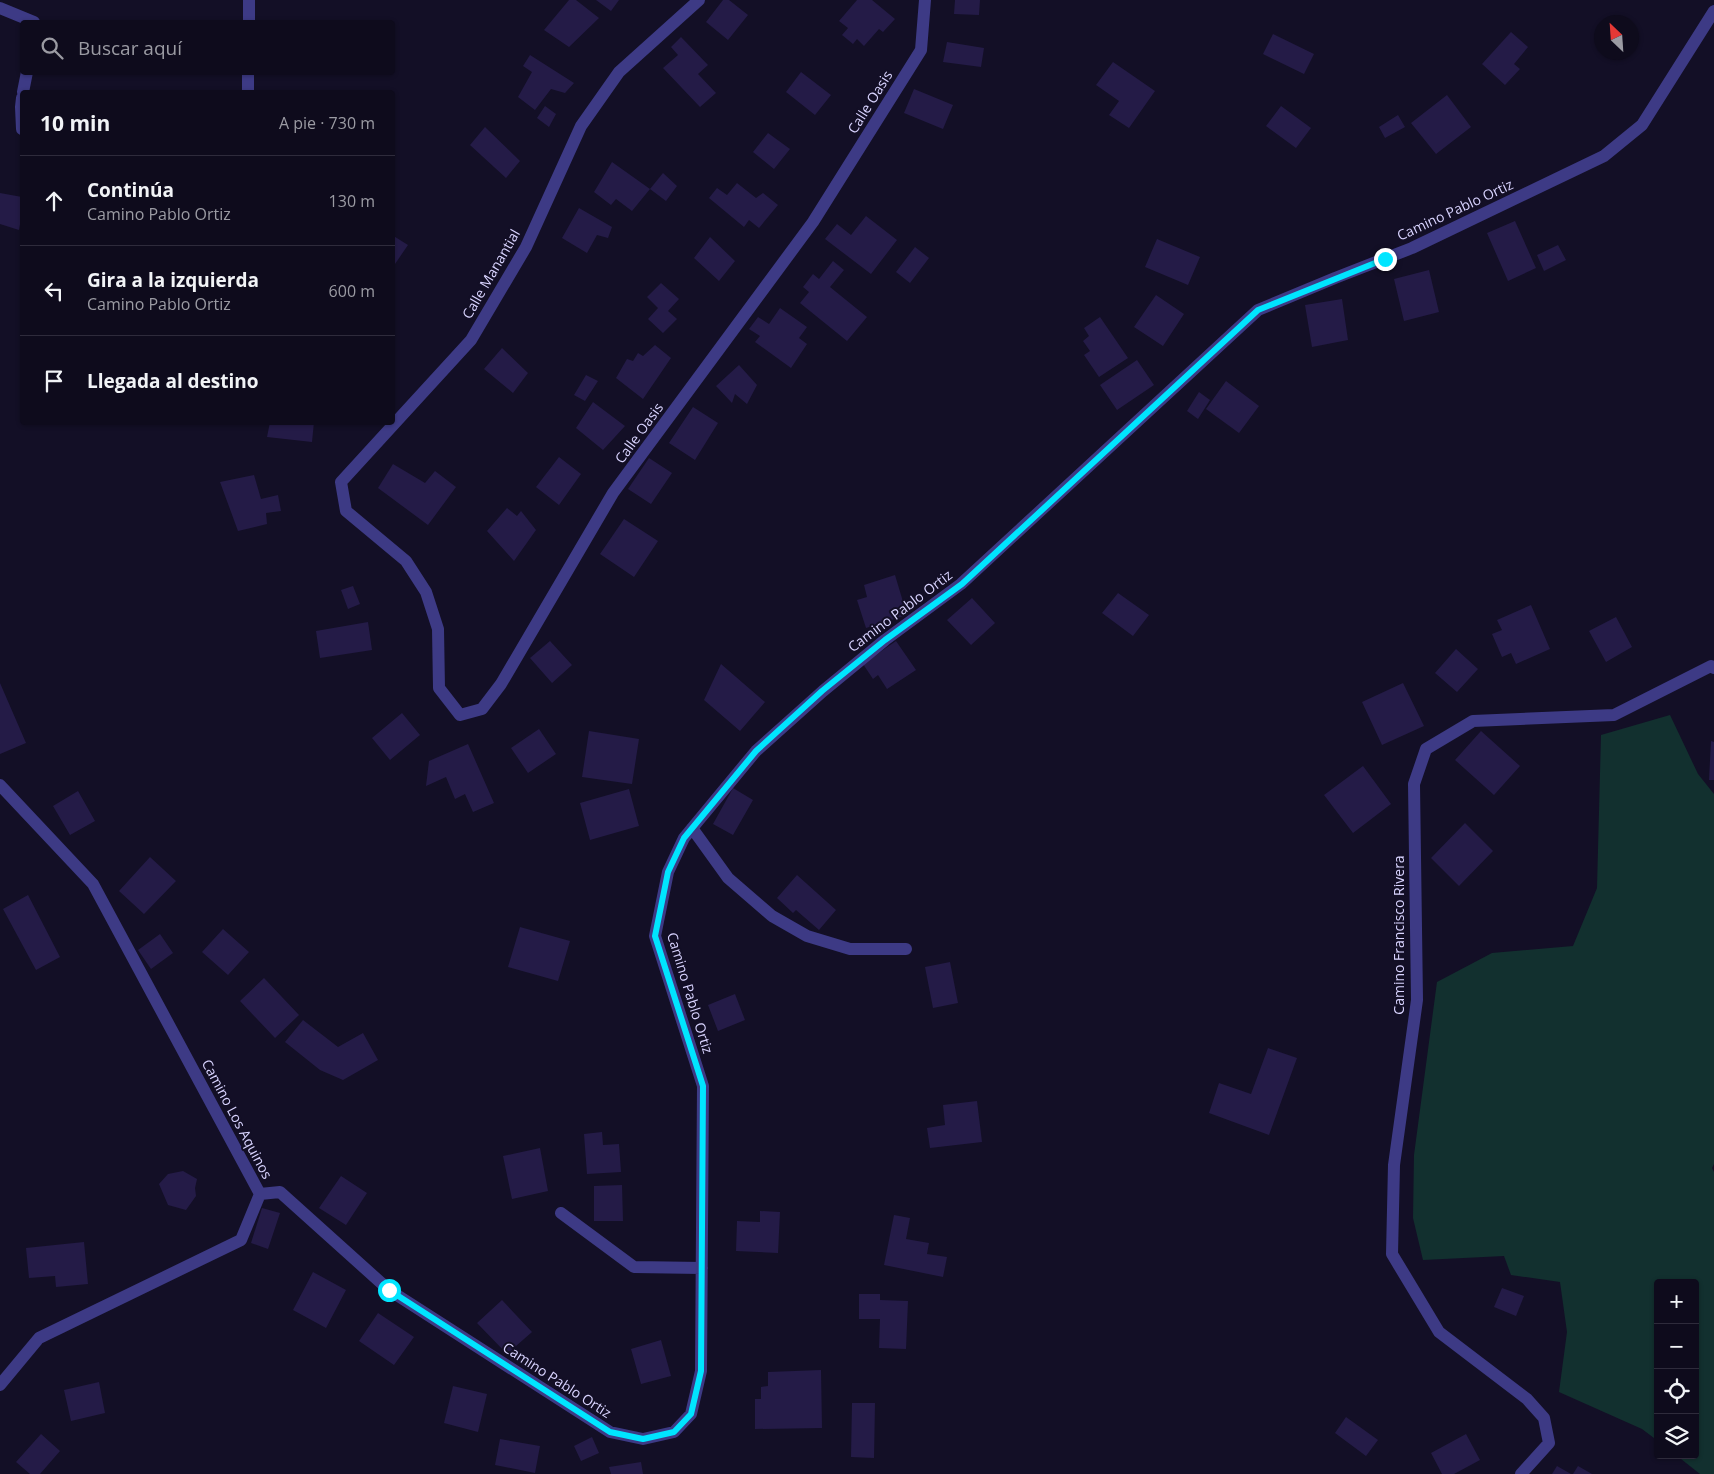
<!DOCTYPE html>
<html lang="es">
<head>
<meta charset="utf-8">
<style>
	:root { --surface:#0e0b1c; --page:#1c1929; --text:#f1f3f6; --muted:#9b9ba3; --line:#2e2b3b }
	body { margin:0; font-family:"Open Sans",sans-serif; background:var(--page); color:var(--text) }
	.controls { position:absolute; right:15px; bottom:15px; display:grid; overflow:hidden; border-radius:5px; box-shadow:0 1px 4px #0004 }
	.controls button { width:45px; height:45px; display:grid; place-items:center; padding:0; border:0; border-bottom:1px solid var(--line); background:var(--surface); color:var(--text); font:25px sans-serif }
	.compass { position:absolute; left:1594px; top:15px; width:45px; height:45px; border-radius:50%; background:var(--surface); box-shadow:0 1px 4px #0004; rotate:335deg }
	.stop { position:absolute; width:15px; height:15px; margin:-11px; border:4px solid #00e5ff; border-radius:50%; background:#fff }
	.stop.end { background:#00e5ff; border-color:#fff; box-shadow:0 1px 5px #0008 }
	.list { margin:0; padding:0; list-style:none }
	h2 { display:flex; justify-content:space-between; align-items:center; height:65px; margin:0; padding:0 20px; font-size:21px }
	h2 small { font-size:16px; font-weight:400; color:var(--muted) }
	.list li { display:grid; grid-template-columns:32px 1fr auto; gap:15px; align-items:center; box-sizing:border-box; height:90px; padding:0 20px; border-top:1px solid var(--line) }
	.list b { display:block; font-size:19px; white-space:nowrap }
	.list p { margin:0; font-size:16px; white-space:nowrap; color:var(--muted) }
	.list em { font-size:16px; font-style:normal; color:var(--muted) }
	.icon { flex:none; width:28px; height:28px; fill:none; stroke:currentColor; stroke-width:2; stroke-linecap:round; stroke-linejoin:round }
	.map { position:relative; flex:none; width:1714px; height:1474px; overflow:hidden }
	.search { position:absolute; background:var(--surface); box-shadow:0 1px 4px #0004; left:20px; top:20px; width:375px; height:55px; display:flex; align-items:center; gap:12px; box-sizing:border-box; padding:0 18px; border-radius:5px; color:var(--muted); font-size:19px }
	.panel { position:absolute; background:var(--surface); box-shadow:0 1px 4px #0004; left:20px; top:90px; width:375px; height:335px; border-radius:5px }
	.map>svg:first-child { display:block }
	.green { fill:#12302f }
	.building { fill:#241b47 }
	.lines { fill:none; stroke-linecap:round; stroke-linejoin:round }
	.street { stroke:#3d3a85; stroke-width:12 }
	.route { stroke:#00e5ff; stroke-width:6 }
	.labels { text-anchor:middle; stroke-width:4; stroke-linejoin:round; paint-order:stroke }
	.street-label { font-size:14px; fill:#d9d4ff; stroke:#130f26 }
</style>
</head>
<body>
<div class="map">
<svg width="1714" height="1474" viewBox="0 0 1714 1474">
	<rect width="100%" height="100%" fill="#130f26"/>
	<path class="green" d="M1670 715 1698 774 1714 794V1164L1712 1168 1714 1172V1474H1700L1676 1455H1695V1283H1658V1441L1642 1429 1559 1392 1567 1332 1560 1282 1511 1275 1504 1256 1423 1260 1413 1218 1414 1155 1437 982 1492 953 1573 946 1597 888 1601 735Z"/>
	<path class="building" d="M569 0H576L599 18 569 47 544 30Z
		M596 0H619L611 11Z
		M723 0H729L748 15 728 40 706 22Z
		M857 0H872L895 19 883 32 879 29 864 46 857 39 853 44 842 35 848 28 839 21Z
		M955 0H980L979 15 954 14Z
		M1511 32 1528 47 1514 64 1520 69 1505 85 1482 64Z
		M1273 34 1314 54 1304 74 1263 54Z
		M681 37 708 65 698 74 716 93 700 107 663 68 678 55 671 47Z
		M947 42 984 48 981 67 943 62Z
		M530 55 574 83 565 93 551 89 535 110 518 97 532 72 523 66Z
		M1113 62 1155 91 1129 128 1109 115 1119 101 1096 85Z
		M801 72 831 95 815 115 786 92Z
		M914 89 953 105 943 129 904 113Z
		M1447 95 1471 127 1436 154 1411 123Z
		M545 106 556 114 549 127 537 118Z
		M1281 106 1311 128 1296 148 1266 126Z
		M1398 115 1405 127 1385 138 1379 127Z
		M485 127 520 161 506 178 470 145Z
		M768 133 790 149 774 169 753 152Z
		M612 162 650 189 663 173 677 186 666 201 650 189 632 211 616 199 611 205 594 192Z
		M737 183 756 198 763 193 778 205 759 228 749 220 744 227 709 198 717 188 727 195Z
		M0 193 22 197V213L19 230 0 224Z
		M579 208 612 227 608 238 597 235 587 253 562 238Z
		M866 216 897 240 871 274 825 239 837 224 851 235Z
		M1515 221 1536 268 1508 281 1487 233Z
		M392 235 408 245 395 264 392 262Z
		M710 237 735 261 719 281 694 258Z
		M1157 239 1200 257 1188 285 1145 267Z
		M1558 245 1566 260 1544 271 1537 255Z
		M915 247 929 258 910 283 896 272Z
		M833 261 844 270 830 287 867 317 847 341 800 303 809 292 803 287 813 274 819 279Z
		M1429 270 1439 312 1404 321 1394 279Z
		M661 283 679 299 668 311 677 319 663 333 648 319 658 308 647 297Z
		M1156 295 1184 314 1163 346 1134 327Z
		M1342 299 1348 340 1312 347 1305 305Z
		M780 308 807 327 799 338 807 344 791 368 755 342 760 336 749 329 758 317 769 324Z
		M1100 317 1128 358 1099 377 1084 355 1090 351 1083 341 1089 336 1084 328Z
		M655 345 671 358 643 399 616 378 627 359 633 361 638 353 643 356Z
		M502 348 528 373 513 393 484 369Z
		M1137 360 1154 385 1117 410 1100 385Z
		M739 365 757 385 747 404 735 394 732 403 716 386Z
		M586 375 598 381 585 401 574 395Z
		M1226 381 1259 406 1239 433 1206 409Z
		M1199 392 1210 400 1198 419 1187 411Z
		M593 402 625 426 603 450 576 428Z
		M693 407 718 423 695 460 669 443Z
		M270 422H314L312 442 267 437Z
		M559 457 581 474 559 505 536 487Z
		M649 458 672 473 651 504 628 489Z
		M393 464 425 483 435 471 456 487 428 525 378 488Z
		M254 475 261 499 278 495 281 511 266 513 267 524 238 531 220 482Z
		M507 508 517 516 521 511 536 530 514 561 487 531Z
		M624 519 658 541 634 577 600 554Z
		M895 575 907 615 866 628 857 600 867 597 864 585Z
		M353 586 360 604 348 609 341 590Z
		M1118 593 1149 615 1133 636 1102 613Z
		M972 598 995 623 971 645 947 620Z
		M1531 605 1550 649 1516 664 1511 653 1502 657 1492 634 1502 630 1497 620Z
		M1616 617 1632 647 1606 662 1589 631Z
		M368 622 372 650 320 658 316 631Z
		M550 641 572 665 552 683 530 658Z
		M896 641 916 670 887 689 878 675 873 679 863 664Z
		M1456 649 1478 669 1457 692 1435 673Z
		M721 664 765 702 740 731 704 700Z
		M0 683 26 743 0 754Z
		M1403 683 1424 726 1382 745 1362 702Z
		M402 713 420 735 390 760 372 738Z
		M539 729 556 754 528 773 511 748Z
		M589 731 639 739 632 784 582 777Z
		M1481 731 1520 766 1494 795 1455 760Z
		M1711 741 1714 742V780H1709Z
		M468 744 494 803 473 812 465 794 455 799 446 777 426 786 429 761Z
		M1363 766 1391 804 1353 833 1324 795Z
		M733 788 753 800 733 835 713 824Z
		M629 789 639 826 590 840 580 803Z
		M78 791 95 821 70 835 53 806Z
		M1465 823 1493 851 1459 886 1431 858Z
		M150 857 176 881 144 914 119 891Z
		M797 875 836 910 819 930 796 910 793 913 777 898Z
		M28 895 60 957 36 970 3 909Z
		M520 927 570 941 558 981 508 967Z
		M223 929 249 952 228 975 202 952Z
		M160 934 173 953 151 969 138 950Z
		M950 962 958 1003 933 1008 925 967Z
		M264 978 299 1015 275 1038 240 1001Z
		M735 994 745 1020 718 1031 708 1005Z
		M303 1020 338 1047 363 1033 378 1060 343 1080 320 1070 285 1042Z
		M1268 1048 1297 1058 1269 1135 1209 1113 1219 1083 1251 1094Z
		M977 1101 982 1142 930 1148 927 1128 945 1125 943 1105Z
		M602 1132 603 1145 619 1144 621 1172 587 1174 584 1134Z
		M540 1148 548 1191 512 1199 503 1156Z
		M183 1171 197 1179 195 1188 196 1196 186 1210 168 1205 159 1184 168 1174Z
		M341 1176 367 1193 346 1225 319 1208Z
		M622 1185 623 1221H594V1186Z
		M262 1208 280 1213 268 1249 251 1243Z
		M760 1211 780 1212 778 1253 736 1251 737 1221 760 1222Z
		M894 1215 910 1218 906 1239 929 1243 927 1254 947 1257 943 1277 884 1265Z
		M84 1242 88 1284 56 1287 55 1276 29 1278 26 1248Z
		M313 1272 346 1290 326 1328 293 1310Z
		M1502 1288 1524 1296 1516 1316 1494 1307Z
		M859 1294H880V1300L908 1301 906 1349 879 1348 880 1319H859Z
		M502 1300 532 1332 507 1354 477 1323Z
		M378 1313 414 1337 394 1365 359 1341Z
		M661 1340 671 1376 641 1384 631 1349Z
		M821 1370 822 1428 755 1429V1399H761V1387L768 1386V1372Z
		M99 1382 105 1413 71 1421 64 1390Z
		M453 1386 487 1394 478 1432 444 1423Z
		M852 1403H875L874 1458 851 1457Z
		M1346 1417 1378 1440 1366 1456 1335 1433Z
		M41 1434 60 1451 40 1474H30L16 1462Z
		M1466 1434 1480 1460 1454 1474H1442L1431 1453Z
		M592 1437 599 1453 581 1461 574 1446Z
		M500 1439 540 1446 535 1473 495 1465Z
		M641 1462 643 1474H611L609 1467Z
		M1557 1466 1571 1474H1552Z
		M1578 1466 1592 1474H1573Z"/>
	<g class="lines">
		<path class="street" d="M699 0 619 72 581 126 526 247 471 340 341 482 346 511 406 561 426 592 438 629 439 688 460 715 482 709 501 684 613 493 813 222 921 50 925 0
			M0 8 34 22
			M249 22V0
			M23 92 27 72
			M248 92V72
			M22 98 21 107 22 129
			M0 785 93 884 260 1194
			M692 828 728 878 772 916 807 936 850 949H906
			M260 1194 280 1192 389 1290 610 1432 643 1439 674 1432 691 1414 701 1371 703 1086 655 936 668 872 684 838 756 751 823 691 885 640 961 584 1258 310 1335 278 1412 248 1604 156 1642 125 1714 11
			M561 1213 634 1267 702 1268
			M0 1385 39 1338 241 1240 260 1194
			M1521 1474 1549 1443 1544 1418 1527 1399 1439 1332 1392 1254 1394 1165 1417 1000 1414 784 1426 749 1473 721 1614 715 1711 666 1714 668"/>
	</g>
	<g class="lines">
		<path class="route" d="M389 1290 610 1432 643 1439 674 1432 691 1414 701 1371 703 1086 655 936 668 872 684 838 756 751 822 691 885 640 962 584 1258 310 1385 259"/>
	</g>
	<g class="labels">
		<g class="street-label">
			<text transform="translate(870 102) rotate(-58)" y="5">Calle Oasis</text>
			<text transform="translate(1455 210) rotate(-25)" y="5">Camino Pablo Ortiz</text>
			<text transform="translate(491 274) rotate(-60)" y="5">Calle Manantial</text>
			<text transform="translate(639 433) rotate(-54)" y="5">Calle Oasis</text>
			<text transform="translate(900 611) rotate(-37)" y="5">Camino Pablo Ortiz</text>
			<text transform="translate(1399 935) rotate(-90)" y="5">Camino Francisco Rivera</text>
			<text transform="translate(690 993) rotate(73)" y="5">Camino Pablo Ortiz</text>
			<text transform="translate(237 1119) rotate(62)" y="5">Camino Los Aquinos</text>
			<text transform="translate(557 1380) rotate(33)" y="5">Camino Pablo Ortiz</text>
		</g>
	</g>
</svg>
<div class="controls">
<button>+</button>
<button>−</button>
<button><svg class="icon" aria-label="locate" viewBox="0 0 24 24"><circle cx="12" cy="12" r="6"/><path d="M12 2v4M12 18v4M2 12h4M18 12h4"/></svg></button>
<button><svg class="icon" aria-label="layers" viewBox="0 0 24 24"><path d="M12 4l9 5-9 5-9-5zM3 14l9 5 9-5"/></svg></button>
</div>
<svg class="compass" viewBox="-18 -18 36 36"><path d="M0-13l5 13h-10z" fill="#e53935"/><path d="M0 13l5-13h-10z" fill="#9b9ba3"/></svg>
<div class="stop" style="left:389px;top:1290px"></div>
<div class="stop end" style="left:1385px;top:259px"></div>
<div class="search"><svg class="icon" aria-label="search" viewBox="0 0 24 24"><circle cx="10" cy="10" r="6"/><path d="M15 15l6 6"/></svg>Buscar aquí</div>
<section class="panel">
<h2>10 min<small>A pie · 730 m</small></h2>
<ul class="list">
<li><svg class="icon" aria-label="ahead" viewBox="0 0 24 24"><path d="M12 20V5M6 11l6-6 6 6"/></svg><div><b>Continúa</b><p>Camino Pablo Ortiz</p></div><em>130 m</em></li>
<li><svg class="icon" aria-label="left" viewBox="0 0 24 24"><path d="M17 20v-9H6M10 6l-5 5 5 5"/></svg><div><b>Gira a la izquierda</b><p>Camino Pablo Ortiz</p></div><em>600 m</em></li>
<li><svg class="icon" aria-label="arrive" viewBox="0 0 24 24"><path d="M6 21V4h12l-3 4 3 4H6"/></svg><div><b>Llegada al destino</b></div></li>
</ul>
</section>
</div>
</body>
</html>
